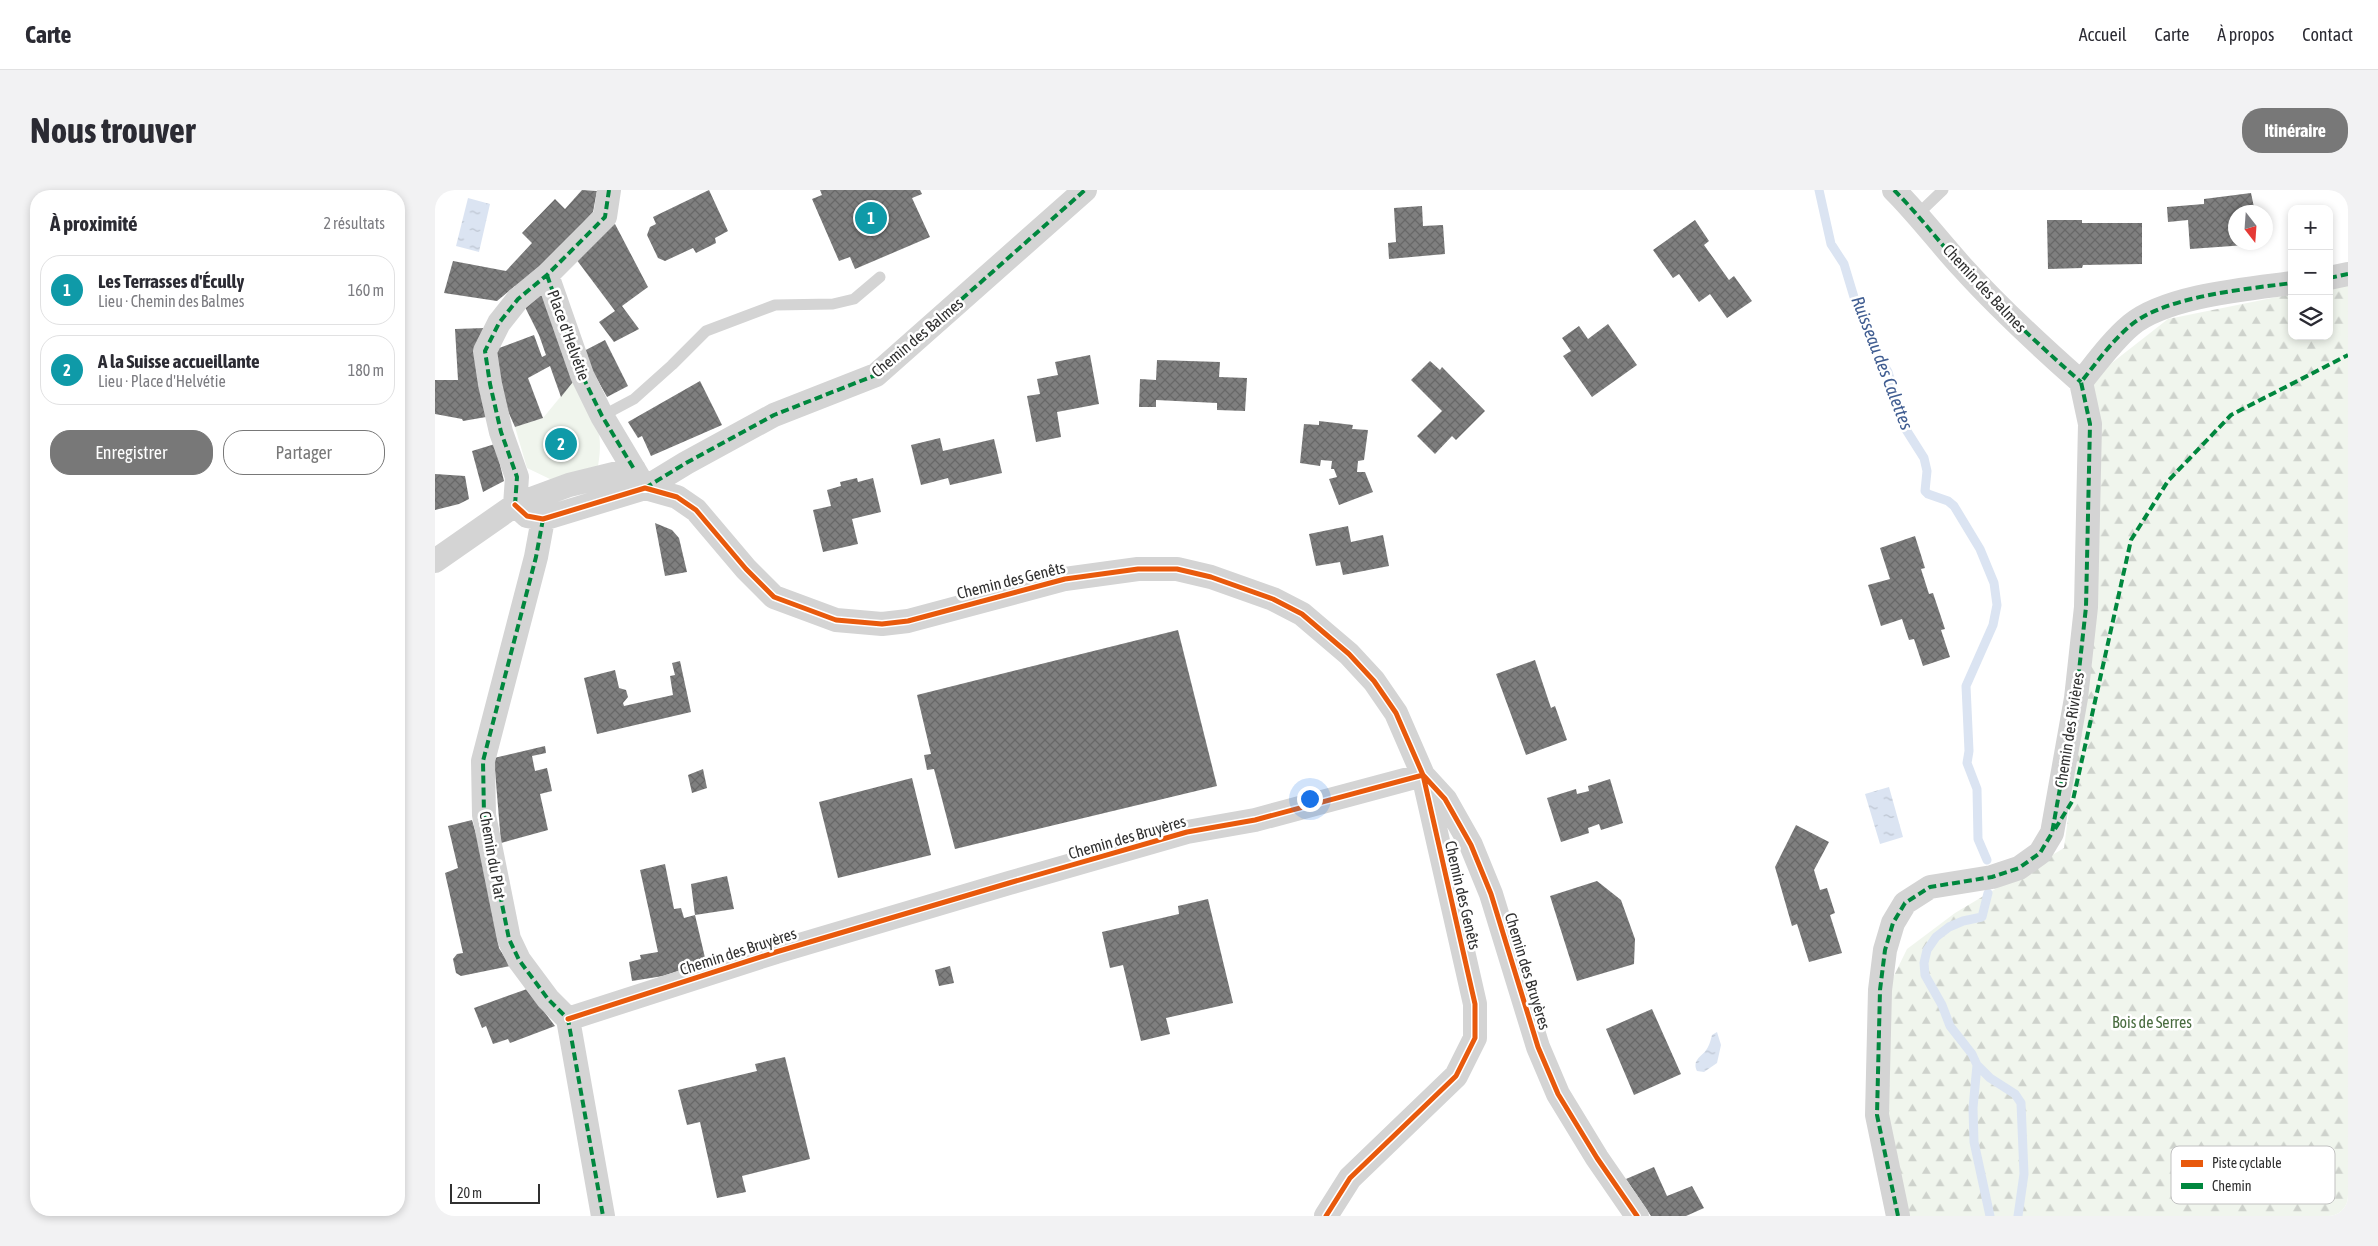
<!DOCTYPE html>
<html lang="fr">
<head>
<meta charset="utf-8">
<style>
	:root { --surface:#fff; --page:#f2f2f3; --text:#2b2b33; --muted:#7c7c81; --line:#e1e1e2; --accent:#787878 }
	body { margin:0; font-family:"Asap Condensed",sans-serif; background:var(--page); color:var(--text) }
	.controls { position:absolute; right:15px; top:15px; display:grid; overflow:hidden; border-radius:10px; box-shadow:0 2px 8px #0003 }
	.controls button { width:45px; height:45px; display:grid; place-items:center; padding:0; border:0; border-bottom:1px solid var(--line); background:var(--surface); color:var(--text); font:25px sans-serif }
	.compass { position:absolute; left:1793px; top:15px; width:45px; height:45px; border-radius:50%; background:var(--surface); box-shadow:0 2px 8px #0003; rotate:163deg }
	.scale { position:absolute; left:15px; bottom:12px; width:90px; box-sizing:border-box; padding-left:5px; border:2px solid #303030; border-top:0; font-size:14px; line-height:18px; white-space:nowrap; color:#303030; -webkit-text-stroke:4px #fff; paint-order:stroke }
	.you { position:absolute; left:874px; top:608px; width:18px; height:18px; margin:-12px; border:4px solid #fff; border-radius:50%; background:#1a73e8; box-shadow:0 0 0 8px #1a73e833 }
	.badge { display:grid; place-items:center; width:32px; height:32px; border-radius:50%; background:var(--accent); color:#fff; font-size:16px; font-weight:700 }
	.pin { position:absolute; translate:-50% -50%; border:2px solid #fff; box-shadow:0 1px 5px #0006 }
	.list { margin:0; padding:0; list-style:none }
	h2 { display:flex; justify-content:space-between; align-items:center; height:65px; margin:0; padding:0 20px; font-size:21px }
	h2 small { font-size:16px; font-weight:400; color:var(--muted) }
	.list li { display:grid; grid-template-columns:32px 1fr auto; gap:15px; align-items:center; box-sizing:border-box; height:70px; margin:0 10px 10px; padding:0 10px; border:1px solid var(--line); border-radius:20px }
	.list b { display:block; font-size:19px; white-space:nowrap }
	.list p { margin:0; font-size:16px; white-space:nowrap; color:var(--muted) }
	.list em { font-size:16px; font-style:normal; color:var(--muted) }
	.actions { display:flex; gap:10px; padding:15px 20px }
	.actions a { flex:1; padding:11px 0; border:1px solid var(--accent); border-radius:20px; text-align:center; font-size:18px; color:var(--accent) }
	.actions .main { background:var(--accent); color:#fff }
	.icon { flex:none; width:28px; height:28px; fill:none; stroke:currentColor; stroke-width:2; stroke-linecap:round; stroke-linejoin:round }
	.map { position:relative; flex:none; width:1913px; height:1026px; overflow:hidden; border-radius:20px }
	header { display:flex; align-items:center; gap:30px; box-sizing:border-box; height:70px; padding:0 25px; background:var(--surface); border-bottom:1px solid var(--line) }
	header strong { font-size:24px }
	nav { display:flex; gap:28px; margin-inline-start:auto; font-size:18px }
	.intro { display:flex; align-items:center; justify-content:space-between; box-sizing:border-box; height:120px; padding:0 30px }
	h1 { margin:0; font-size:35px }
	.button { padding:12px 22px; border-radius:20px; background:var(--accent); color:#fff; font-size:18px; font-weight:700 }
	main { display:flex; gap:30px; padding:0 30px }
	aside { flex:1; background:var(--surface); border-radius:20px; box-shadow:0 2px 8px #0003 }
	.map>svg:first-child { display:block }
	.forest { fill:url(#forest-firs) }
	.park { fill:#f0f5ed }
	.water { fill:url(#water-ripples) }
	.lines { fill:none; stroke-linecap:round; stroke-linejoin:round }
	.stream { stroke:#dbe4f2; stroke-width:9 }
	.building { fill:url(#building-cross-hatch) }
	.lane { stroke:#d4d4d4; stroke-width:11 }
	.street { stroke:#d4d4d4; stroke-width:24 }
	.quiet { stroke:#00873e; stroke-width:4; stroke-dasharray:8 4; stroke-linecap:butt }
	.cycleway-casing { stroke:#fff; stroke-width:8 }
	.cycleway { stroke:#e8590c; stroke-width:5 }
	.labels { text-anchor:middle; stroke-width:5; stroke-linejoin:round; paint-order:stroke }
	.street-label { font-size:16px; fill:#303030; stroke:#fff }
	.park-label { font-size:16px; fill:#486b3f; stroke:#fff }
	.water-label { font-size:18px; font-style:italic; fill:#405d91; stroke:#fff }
	.key { fill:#fff; stroke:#c1c1c1; stroke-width:1 }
	.key-label { font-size:14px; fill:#303030 }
</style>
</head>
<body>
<header>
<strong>Carte</strong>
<nav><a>Accueil</a><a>Carte</a><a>À propos</a><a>Contact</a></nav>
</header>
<div class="intro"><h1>Nous trouver</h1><a class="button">Itinéraire</a></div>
<main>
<aside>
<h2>À proximité<small>2 résultats</small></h2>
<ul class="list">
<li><span class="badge" style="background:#0f9aa8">1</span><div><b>Les Terrasses d'Écully</b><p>Lieu · Chemin des Balmes</p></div><em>160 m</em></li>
<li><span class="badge" style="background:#0f9aa8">2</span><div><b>A la Suisse accueillante</b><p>Lieu · Place d'Helvétie</p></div><em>180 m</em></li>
</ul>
<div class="actions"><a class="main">Enregistrer</a><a>Partager</a></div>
</aside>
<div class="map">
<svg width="1913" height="1026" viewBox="0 0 1913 1026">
	<defs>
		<pattern id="forest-firs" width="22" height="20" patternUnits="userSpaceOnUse" patternTransform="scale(1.25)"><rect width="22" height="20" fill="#f0f5ed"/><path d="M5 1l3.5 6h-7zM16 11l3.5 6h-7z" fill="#ced2cc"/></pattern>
		<pattern id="water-ripples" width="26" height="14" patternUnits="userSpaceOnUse" patternTransform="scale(1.25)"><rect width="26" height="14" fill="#dbe4f2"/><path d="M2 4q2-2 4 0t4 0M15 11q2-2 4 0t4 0" fill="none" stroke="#bcc4d0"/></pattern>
		<pattern id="building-cross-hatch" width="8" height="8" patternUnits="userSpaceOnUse" patternTransform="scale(1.25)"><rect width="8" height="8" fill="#7f7f7f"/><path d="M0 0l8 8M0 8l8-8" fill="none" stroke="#686868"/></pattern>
	</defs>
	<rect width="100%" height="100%" fill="#fff"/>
	<path class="forest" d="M1913 92V1026H1468L1447 926 1451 802 1472 759 1520 723 1629 658 1661 418 1655 190 1733 129 1857 104V146H1894V96Z"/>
	<path class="park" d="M141 188C158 220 170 240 163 276L117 290 92 278 80 237 108 228Z"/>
	<path class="water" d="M33 8 55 14 44 62 21 56Z
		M1454 597 1468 647 1445 654 1430 604Z
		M1282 842 1286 855 1282 873 1269 882 1262 881C1256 869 1269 866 1273 857 1275 853 1276 849 1277 845Z"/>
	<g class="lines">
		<path class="stream" d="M1384 0 1396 54 1409 74 1422 117 1441 163 1453 182 1470 238 1489 268 1492 281 1490 301 1493 304 1513 311 1519 316 1545 359 1559 393 1562 415 1558 435 1531 496 1534 561 1532 573 1542 599 1543 649 1552 670
			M1553 703 1547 727 1528 731 1514 737 1501 747 1492 760 1489 773 1490 785 1507 815 1515 836 1537 864 1542 875 1555 888 1580 904 1586 913 1589 984 1583 1026
			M1542 875 1538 918 1539 952 1555 1026"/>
	</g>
	<path class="building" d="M147 0 162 1 158 22 90 95 80 96 62 111 9 103 18 71 71 81 97 53 87 43 120 9 130 19Z
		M274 0 293 41 280 48 281 53 261 63 258 58 230 71 223 68 212 45 215 37 221 34 218 27Z
		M385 0H485L487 4 477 8 495 47 420 79 415 67 404 71 377 9 387 5Z
		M1816 3 1820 22H1800V52L1825 54 1755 59 1753 30 1733 32 1732 17 1769 14V9Z
		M987 16 988 36 1008 35 1010 64 954 69 953 53 961 52 959 18Z
		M1260 30 1274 51 1269 55 1294 90 1299 86 1317 111 1292 128 1275 104 1264 112 1244 84 1238 88 1218 60Z
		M1612 30H1647V33H1707V74L1648 75 1647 78 1613 79Z
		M180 34 213 97 187 116 204 139 179 152 164 132 180 121 138 65 165 43Z
		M107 104 141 188 126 207 115 176 93 188 108 228 80 237 65 203 56 161 99 145 107 167 111 165 104 145 87 111Z
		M1173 134 1202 175 1157 207 1128 166 1136 161 1127 148 1144 136 1153 149Z
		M50 138 51 227 28 231 27 229 0 224V190H23L20 139Z
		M170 150 193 196 172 207 147 162Z
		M655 165 664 214 622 222 626 247 601 252 592 206 605 204 602 189 623 185 620 172Z
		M722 170 785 172 784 187 812 188 810 221 782 220V213L721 210V217H704L705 189 721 190Z
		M995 171 1005 180 1007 177 1050 221 1021 250 1017 246 1000 264 982 246 1007 221 976 190Z
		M265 191 287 235 216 266 207 246 203 248 193 232Z
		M884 231 918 235 917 239 933 240 929 270 923 271 922 282H930L938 302 904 315 894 289 902 287 899 279H896L897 271 886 270 885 276 865 273 869 234 884 235Z
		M505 248 508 261 559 249 567 283 515 295 513 288 486 295 476 255Z
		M60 254 69 291 48 302 37 261Z
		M0 284 30 286 34 309 24 314 0 320Z
		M422 288 423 292 438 288 446 322 417 329 423 354 388 362 378 320 396 316 392 300 406 296 405 292Z
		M220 333 237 340 244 348 252 382 230 386Z
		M913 336 916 352 948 345 954 376 908 385 905 372 881 376 874 344Z
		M1480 346 1490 378 1486 379 1494 404 1498 403 1510 439 1506 440 1515 467 1488 476 1479 449 1474 450 1467 429 1446 436 1433 395 1455 389 1445 358Z
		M743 440 782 596 520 659 499 579 492 580 489 565 496 564 482 505Z
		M1100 470 1116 518 1120 516 1132 550 1091 565 1061 484Z
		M245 471 256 522 162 544 149 488 180 480 184 498 191 500 193 507 188 513 189 516 238 505 235 486 240 485 237 473Z
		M110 556 111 563 97 566 100 581 112 578 117 601 105 604 113 640 66 653 59 568Z
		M268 579 272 598 257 603 253 585Z
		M477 588 496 665 403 688 384 612Z
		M1175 589 1188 633 1166 640 1164 634 1153 638 1154 643 1126 652 1112 608 1141 599 1142 604 1154 601 1153 596Z
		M37 630 47 664 64 758 75 776 26 786 21 783 18 769 22 764 28 763 10 683 23 678 13 636Z
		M1361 635 1394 652 1379 680 1385 700 1392 698 1400 723 1395 725 1407 763 1374 772 1362 734 1357 736 1340 677Z
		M230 674 239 719 246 718 249 728 260 725 271 772 228 786 197 791 194 772 206 769 205 765 223 762 205 680Z
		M292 686 299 719 260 725 256 694Z
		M1162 691 1186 710 1200 749 1199 774 1142 791 1115 706Z
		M773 709 798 813 731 828 735 844 706 851 688 775 675 778 667 742 744 724 743 716Z
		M515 776 519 793 504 796 500 780Z
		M92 799 120 836 75 853 73 849 58 854 51 836 47 838 39 818Z
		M1217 819 1246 884 1199 905 1171 839Z
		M350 867 375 969 307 986 311 1002 282 1008 265 932 252 935 243 900 322 881 320 874Z
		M1219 977 1232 1006 1257 996 1269 1018 1251 1026H1216L1191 989Z"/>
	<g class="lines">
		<path class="lane" d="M1483 24 1508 0
			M167 226 199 209 237 175 271 141 340 115 398 114 419 109 445 87"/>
		<path class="street" d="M1459 0C1484 25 1504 52 1527 77 1564 118 1604 155 1646 192
			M112 85 147 185 167 226 210 298
			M1894 88 1913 84
			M210 298 251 273 339 225 441 185 650 0
			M80 315 92 326 108 329 210 298 242 307 261 320 311 379 339 407 401 430 447 434 473 431 630 389 703 379H742L776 387 838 409 867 424 914 464 939 491 961 523 971 546 988 585 1040 814V848L1021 886 915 988 891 1026
			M80 315 82 287 66 242 55 194 50 161 64 133 83 109 112 85 170 27 174 0
			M108 329 101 367 48 571 49 625 74 749 84 770 113 809 133 829 168 1026
			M0 371 80 315 134 295 199 279
			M133 829 341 762 574 693 752 642 820 630 988 585 1010 609 1036 655 1056 704 1103 857 1123 904 1162 968 1202 1026
			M1463 1026 1442 925 1445 800 1450 760 1458 733 1470 713 1495 697 1557 687 1584 678 1605 663 1617 643 1641 508 1651 417 1655 234 1646 192C1662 172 1677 151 1696 135 1731 106 1812 99 1857 93"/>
		<path class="quiet" d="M1459 0C1484 25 1504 52 1527 77 1564 118 1604 155 1646 192
			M112 85 147 185 167 226 199 279
			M1894 88 1913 84
			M210 298 251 273 339 225 441 185 650 0
			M80 315 82 287 66 242 55 194 50 161 64 133 83 109 112 85 170 27 174 0
			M108 329 101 367 48 571 49 625 74 749 84 770 113 809 133 829 168 1026
			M1620 639 1638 610 1696 350 1733 291 1796 225 1913 165
			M1463 1026 1442 925 1445 800 1450 760 1458 733 1470 713 1495 697 1557 687 1584 678 1605 663 1617 643 1641 508 1651 417 1655 234 1646 192C1662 172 1677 151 1696 135 1731 106 1812 99 1857 93"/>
		<defs>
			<path id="cycleway" d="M80 315 92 326 108 329 210 298 242 307 261 320 311 379 339 407 401 430 447 434 473 431 630 389 703 379H742L776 387 838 409 867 424 914 464 939 491 961 523 971 546 988 585 1040 814V848L1021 886 915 988 891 1026
				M133 829 341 762 574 693 752 642 820 630 988 585 1010 609 1036 655 1056 704 1103 857 1123 904 1162 968 1202 1026"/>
		</defs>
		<use href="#cycleway" class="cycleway-casing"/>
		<use href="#cycleway" class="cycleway"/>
	</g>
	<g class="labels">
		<g class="street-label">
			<text transform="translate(1550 98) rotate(47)" y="6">Chemin des Balmes</text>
			<text transform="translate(134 145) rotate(70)" y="6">Place d'Helvétie</text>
			<text transform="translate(482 147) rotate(-40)" y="6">Chemin des Balmes</text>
			<text transform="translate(576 390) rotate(-14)" y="6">Chemin des Genêts</text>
			<text transform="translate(1634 540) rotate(-81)" y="6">Chemin des Rivières</text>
			<text transform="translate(692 647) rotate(-16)" y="6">Chemin des Bruyères</text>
			<text transform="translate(58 665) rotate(80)" y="6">Chemin du Plat</text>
			<text transform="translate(1028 705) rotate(77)" y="6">Chemin des Genêts</text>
			<text transform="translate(303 761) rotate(-18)" y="6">Chemin des Bruyères</text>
			<text transform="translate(1093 781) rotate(73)" y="6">Chemin des Bruyères</text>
		</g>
		<g class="park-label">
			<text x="1717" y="838">Bois de Serres</text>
		</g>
		<g class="water-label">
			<text transform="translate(1447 173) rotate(69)" y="6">Ruisseau des Calettes</text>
		</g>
	</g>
	<rect x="1736" y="956" width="164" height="58" rx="8" class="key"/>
	<rect x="1746" y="970" width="22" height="7" fill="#e8590c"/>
	<rect x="1746" y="993" width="22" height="6" fill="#00873e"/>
	<g class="key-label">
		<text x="1777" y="978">Piste cyclable</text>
		<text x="1777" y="1001">Chemin</text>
	</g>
</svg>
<div class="controls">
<button>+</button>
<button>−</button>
<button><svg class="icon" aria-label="layers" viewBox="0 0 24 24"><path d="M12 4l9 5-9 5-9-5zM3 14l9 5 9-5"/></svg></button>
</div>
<svg class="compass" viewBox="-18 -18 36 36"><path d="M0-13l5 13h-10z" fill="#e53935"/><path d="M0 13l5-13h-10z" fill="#7c7c81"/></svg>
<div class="scale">20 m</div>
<div class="you"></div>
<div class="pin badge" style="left:436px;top:28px;background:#0f9aa8">1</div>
<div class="pin badge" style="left:126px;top:254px;background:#0f9aa8">2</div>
</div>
</main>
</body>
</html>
